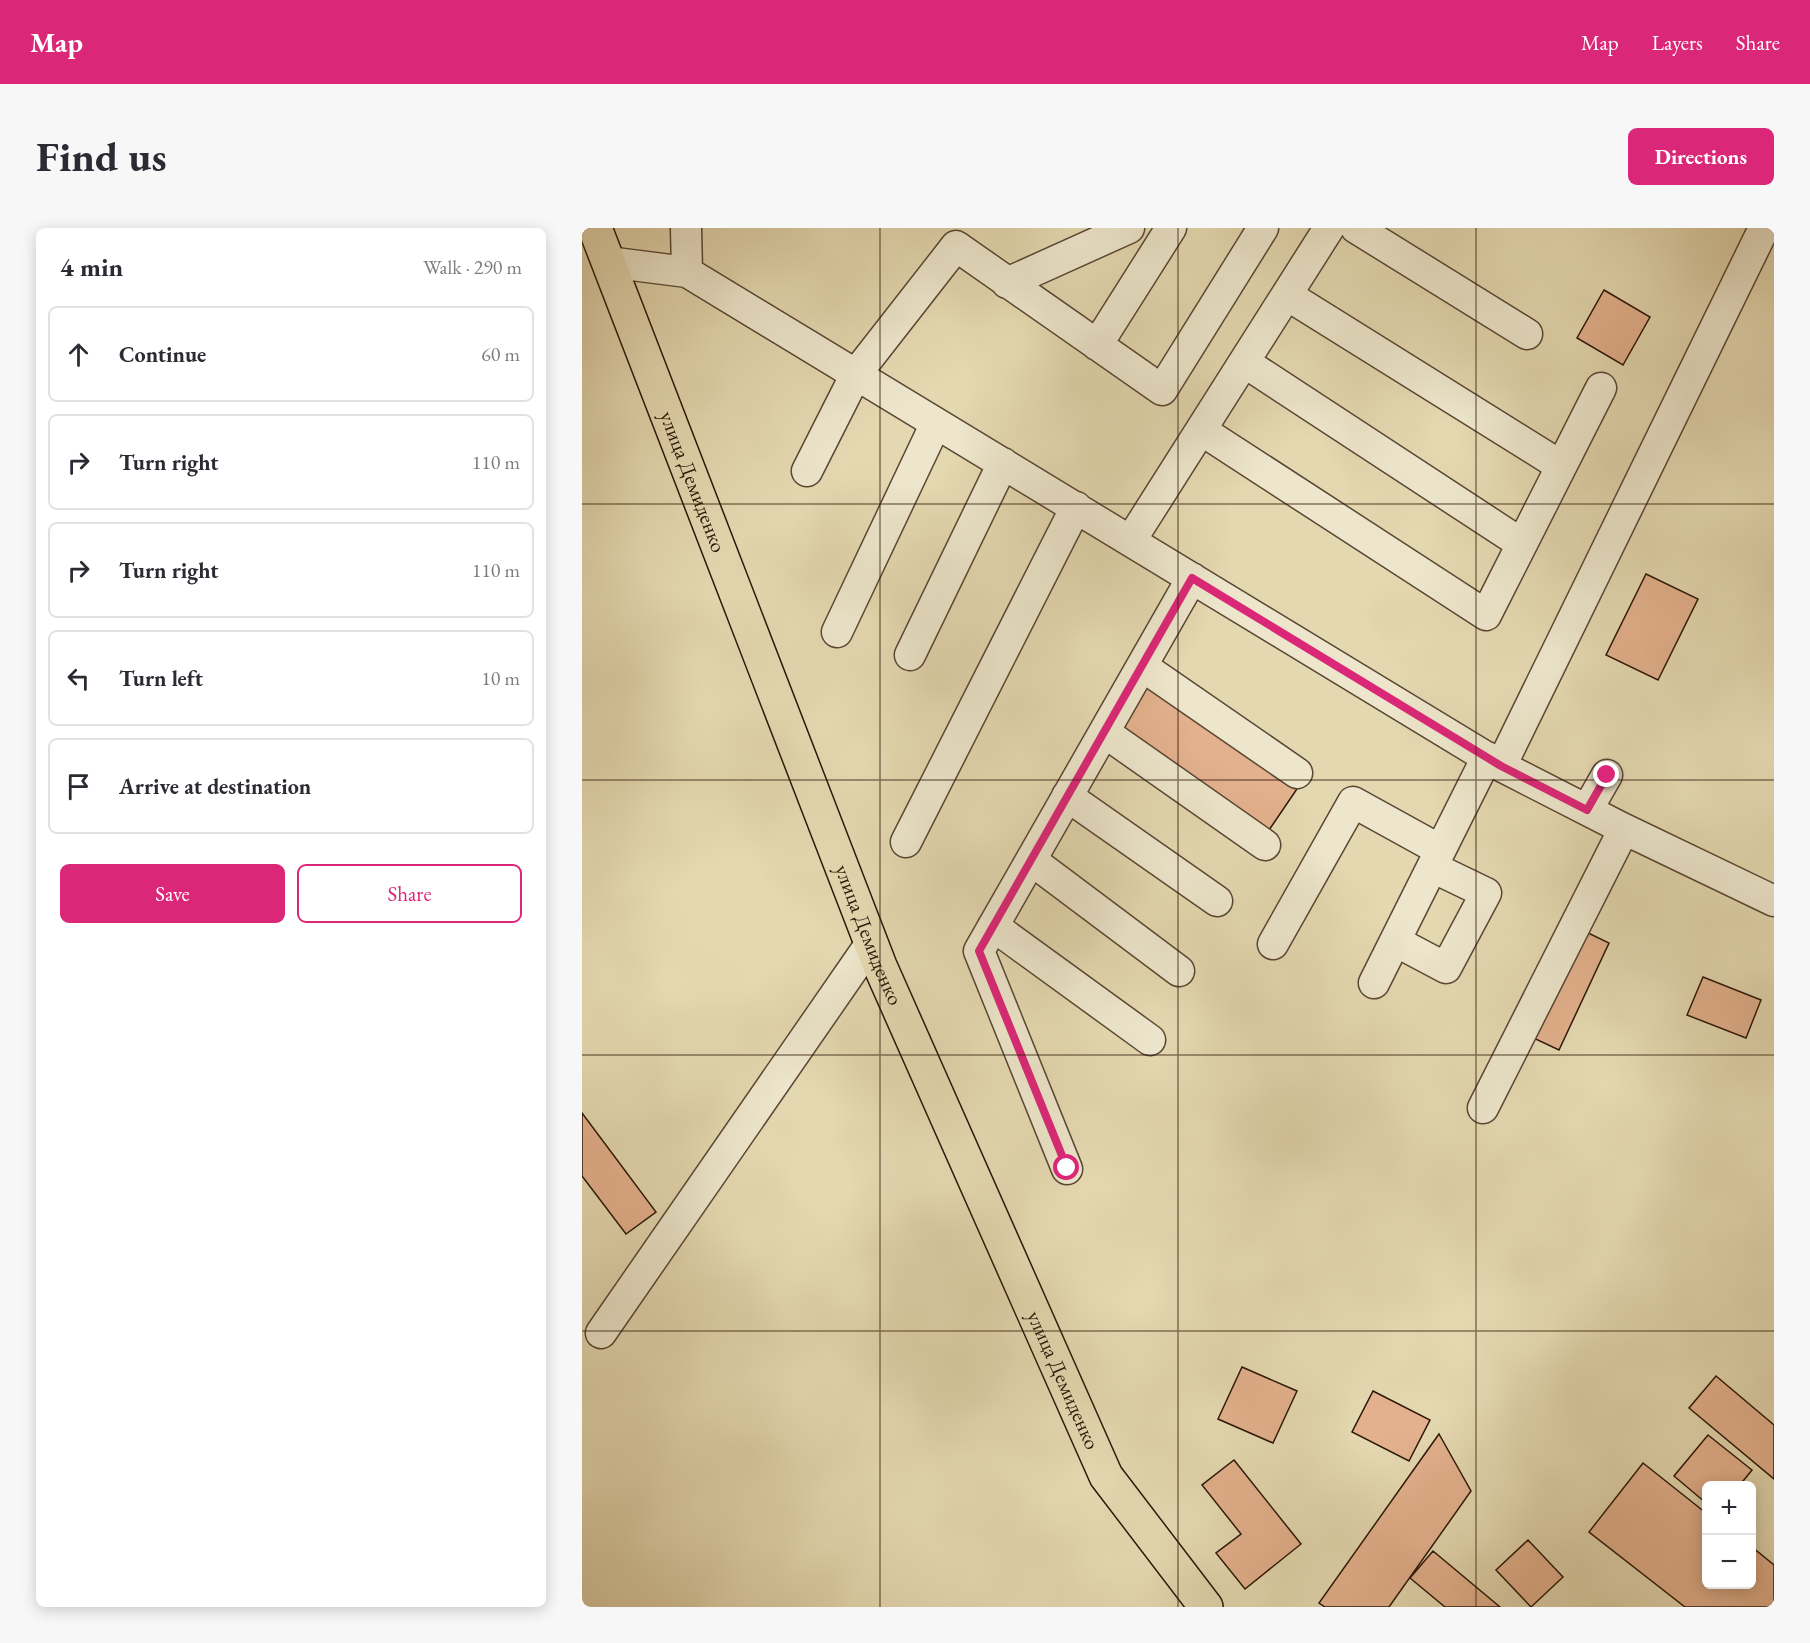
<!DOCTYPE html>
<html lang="en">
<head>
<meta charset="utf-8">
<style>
	:root { --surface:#fff; --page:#f7f7f7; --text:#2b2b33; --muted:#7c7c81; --line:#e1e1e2; --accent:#db2777 }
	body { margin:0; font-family:"EB Garamond",serif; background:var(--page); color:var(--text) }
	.controls { position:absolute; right:18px; bottom:18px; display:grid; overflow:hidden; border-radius:9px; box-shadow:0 3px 15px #0003 }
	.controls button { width:54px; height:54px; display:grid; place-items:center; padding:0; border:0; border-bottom:2px solid var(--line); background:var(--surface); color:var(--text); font:30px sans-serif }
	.stop { position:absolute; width:18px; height:18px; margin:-14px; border:4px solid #db2777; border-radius:50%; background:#fff }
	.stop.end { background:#db2777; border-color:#fff; box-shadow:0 2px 6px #0008 }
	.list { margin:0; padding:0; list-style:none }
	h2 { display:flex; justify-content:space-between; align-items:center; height:78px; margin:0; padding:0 24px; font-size:26px }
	h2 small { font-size:20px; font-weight:400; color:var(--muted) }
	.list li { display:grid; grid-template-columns:39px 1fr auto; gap:18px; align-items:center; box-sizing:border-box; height:96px; margin:0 12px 12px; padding:0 12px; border:2px solid var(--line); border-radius:9px }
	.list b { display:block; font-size:22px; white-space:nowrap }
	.list em { font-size:20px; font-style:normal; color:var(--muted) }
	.actions { display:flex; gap:12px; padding:18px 24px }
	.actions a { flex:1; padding:14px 0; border:2px solid var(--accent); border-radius:9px; text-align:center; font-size:21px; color:var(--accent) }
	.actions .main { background:var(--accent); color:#fff }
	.icon { flex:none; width:33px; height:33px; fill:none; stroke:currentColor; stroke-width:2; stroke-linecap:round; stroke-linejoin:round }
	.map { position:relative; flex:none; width:1192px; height:1379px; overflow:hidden; border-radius:9px }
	header { display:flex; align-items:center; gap:36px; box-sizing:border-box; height:84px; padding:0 30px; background:var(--accent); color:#fff }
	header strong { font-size:28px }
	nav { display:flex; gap:33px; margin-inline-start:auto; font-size:21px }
	.intro { display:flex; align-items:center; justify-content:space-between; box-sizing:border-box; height:144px; padding:0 36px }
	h1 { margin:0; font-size:42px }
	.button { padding:15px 27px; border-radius:9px; background:var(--accent); color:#fff; font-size:21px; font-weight:700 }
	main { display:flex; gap:36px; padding:0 36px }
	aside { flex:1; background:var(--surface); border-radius:9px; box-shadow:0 3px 15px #0003 }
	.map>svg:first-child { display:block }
	.building { fill:#e3b18d; stroke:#2b1609; stroke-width:1.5 }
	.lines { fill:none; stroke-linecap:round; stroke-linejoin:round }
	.minor-casing { stroke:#594633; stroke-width:33 }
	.major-casing { stroke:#2b1609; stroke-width:36 }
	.minor { stroke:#ede6cc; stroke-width:30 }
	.major { stroke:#e4d8b0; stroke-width:33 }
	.route { stroke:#db2777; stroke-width:8 }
	.grid { fill:none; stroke:#2b1609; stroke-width:1.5; stroke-opacity:0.55 }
	.labels { text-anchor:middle; stroke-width:4.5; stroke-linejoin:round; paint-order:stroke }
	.street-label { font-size:21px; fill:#2b1609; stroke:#ede6cc }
</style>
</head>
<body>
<header>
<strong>Map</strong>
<nav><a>Map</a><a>Layers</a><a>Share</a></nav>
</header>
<div class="intro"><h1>Find us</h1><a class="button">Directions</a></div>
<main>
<aside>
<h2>4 min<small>Walk · 290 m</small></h2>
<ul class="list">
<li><svg class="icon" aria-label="ahead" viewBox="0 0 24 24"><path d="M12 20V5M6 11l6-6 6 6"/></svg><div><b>Continue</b></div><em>60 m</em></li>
<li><svg class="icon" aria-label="right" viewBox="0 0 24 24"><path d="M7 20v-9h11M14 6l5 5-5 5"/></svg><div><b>Turn right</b></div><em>110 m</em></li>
<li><svg class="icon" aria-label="right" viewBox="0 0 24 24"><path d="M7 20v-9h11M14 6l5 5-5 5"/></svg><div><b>Turn right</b></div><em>110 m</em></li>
<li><svg class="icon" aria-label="left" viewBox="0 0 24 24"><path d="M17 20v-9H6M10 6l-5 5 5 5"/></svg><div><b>Turn left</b></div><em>10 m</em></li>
<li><svg class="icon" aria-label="arrive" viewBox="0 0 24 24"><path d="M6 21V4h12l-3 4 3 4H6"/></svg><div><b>Arrive at destination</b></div></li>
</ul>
<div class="actions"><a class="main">Save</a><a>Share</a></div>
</aside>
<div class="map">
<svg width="1192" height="1379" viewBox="0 0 1192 1379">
	<rect width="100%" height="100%" fill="#e4d8b0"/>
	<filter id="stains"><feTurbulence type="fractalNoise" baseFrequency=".00333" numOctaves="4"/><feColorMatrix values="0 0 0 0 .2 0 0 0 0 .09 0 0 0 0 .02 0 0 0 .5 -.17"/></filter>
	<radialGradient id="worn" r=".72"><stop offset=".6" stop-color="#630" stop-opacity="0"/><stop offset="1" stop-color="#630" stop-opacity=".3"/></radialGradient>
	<path class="building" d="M1022 62 1068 89 1041 137 995 110Z
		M1064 346 1116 371 1076 452 1024 427Z
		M567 457 717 558 685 605 535 503Z
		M996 700 1027 715 977 822 945 807Z
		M1121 749 1179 772 1164 810 1105 787Z
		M0 885 74 984 44 1006 0 948Z
		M660 1139 715 1163 691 1215 636 1191Z
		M1134 1148 1192 1197V1251L1107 1180Z
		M791 1163 848 1192 827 1233 770 1204Z
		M857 1206 889 1263 807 1379H743L737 1375Z
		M1126 1207 1170 1242 1157 1258H1124V1275L1092 1248Z
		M652 1232 719 1316 663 1361 634 1325 659 1306 620 1257Z
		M1061 1235 1124 1285V1356H1170V1319L1192 1337V1379H1103L1007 1304Z
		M946 1312 981 1349 949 1379 914 1342Z
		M851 1323 918 1379H863L828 1350Z"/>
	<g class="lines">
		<defs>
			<path id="minor" d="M104 0 105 44
				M774 0 945 106
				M26 34 105 44 919 538 1182 0
				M425 55 547 0
				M705 67 979 238
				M515 117 589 0
				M662 134 940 316
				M619 202 904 387 1019 160
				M225 243 274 146 374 18 580 162 681 0
				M549 312 747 0
				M255 404 354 195
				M328 427 421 235
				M560 438 715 545
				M522 504 683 617
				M919 538 1042 601 1192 673
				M485 568 635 673
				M1005 582 1025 547
				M324 614 494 279
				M449 632 597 743
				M411 698 568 812
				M813 713 864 740 904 665 850 639
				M691 716 771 574 858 622
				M792 755 905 529
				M901 880 1042 601
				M485 941 397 723 610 350
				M19 1105 289 715"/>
			<g id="major">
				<path id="s1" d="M13 0 298 738 524 1248 624 1379"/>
			</g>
		</defs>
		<use href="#minor" class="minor-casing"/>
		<use href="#major" class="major-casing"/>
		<use href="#minor" class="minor"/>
		<use href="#major" class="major"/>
	</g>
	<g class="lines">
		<path class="route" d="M485 940 397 723 610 350 919 538 1005 582 1025 547"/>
	</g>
	<path class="grid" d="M298 0V1379M596 0V1379M894 0V1379M0 276H1192M0 552H1192M0 827H1192M0 1103H1192"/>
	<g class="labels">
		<g class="street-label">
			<text dy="7" stroke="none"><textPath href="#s1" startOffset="272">улица Демиденко</textPath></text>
			<text dy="7" stroke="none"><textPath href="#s1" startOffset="758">улица Демиденко</textPath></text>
			<text dy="7" stroke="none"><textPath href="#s1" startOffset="1244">улица Демиденко</textPath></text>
		</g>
	</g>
	<rect width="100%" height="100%" filter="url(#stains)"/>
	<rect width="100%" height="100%" fill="url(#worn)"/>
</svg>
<div class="controls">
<button>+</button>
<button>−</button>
</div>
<div class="stop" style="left:485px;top:940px"></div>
<div class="stop end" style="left:1025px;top:547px"></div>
</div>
</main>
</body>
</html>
